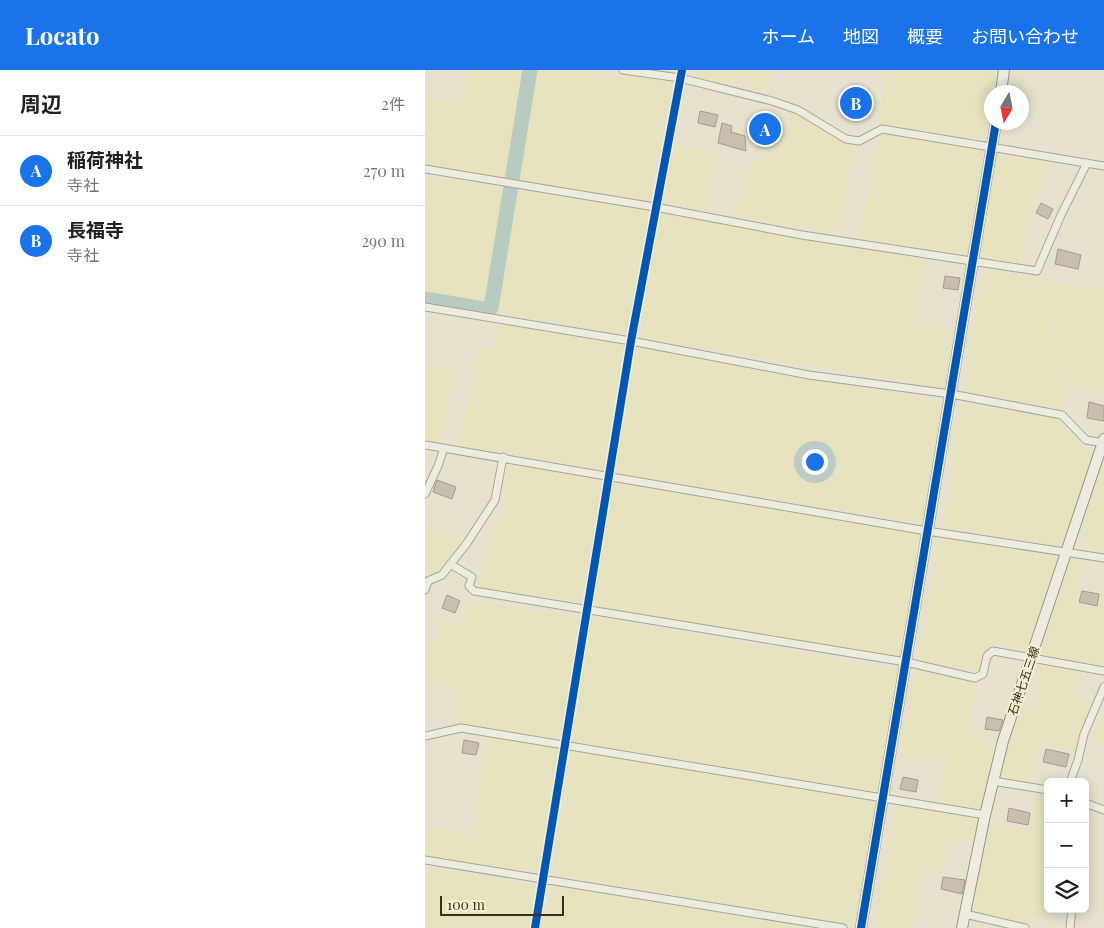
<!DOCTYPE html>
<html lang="ja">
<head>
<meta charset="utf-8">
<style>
	:root { --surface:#fff; --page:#f6f6f6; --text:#202124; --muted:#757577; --line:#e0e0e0; --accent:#1a73e8 }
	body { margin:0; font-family:"Playfair Display","Noto Sans JP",serif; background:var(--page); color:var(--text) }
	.controls { position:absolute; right:15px; bottom:15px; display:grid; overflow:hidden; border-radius:8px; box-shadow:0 2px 12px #0003 }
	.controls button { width:45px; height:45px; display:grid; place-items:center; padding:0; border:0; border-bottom:1px solid var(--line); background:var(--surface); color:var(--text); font:25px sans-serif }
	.compass { position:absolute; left:559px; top:15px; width:45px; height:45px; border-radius:50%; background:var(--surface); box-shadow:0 2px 12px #0003; rotate:190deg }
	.scale { position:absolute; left:15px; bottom:12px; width:124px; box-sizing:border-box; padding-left:5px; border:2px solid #392e1e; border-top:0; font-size:14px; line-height:18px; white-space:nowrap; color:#392e1e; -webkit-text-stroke:4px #f6f0d2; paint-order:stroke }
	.you { position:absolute; left:389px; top:391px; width:18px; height:18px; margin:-12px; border:4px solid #fff; border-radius:50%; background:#1a73e8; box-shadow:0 0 0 8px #1a73e833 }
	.badge { display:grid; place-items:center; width:32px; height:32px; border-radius:50%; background:var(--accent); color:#fff; font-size:16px; font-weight:700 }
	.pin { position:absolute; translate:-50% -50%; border:2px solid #fff; box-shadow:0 1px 5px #0006 }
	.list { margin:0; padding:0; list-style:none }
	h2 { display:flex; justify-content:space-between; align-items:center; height:65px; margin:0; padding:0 20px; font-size:21px }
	h2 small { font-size:16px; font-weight:400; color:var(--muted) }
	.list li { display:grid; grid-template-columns:32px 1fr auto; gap:15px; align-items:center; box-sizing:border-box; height:70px; padding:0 20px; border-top:1px solid var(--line) }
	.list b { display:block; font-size:19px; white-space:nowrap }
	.list p { margin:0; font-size:16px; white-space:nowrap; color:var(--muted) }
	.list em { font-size:16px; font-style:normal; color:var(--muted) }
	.icon { flex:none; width:28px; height:28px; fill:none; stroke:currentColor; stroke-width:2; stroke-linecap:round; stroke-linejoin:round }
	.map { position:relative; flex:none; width:679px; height:858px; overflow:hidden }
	header { display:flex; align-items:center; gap:30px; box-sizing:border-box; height:70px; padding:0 25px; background:var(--accent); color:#fff }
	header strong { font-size:24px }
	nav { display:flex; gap:28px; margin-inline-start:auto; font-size:18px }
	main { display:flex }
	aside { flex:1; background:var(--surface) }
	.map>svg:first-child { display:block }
	.farmland { fill:#e5e2bd }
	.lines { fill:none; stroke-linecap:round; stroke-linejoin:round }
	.river { stroke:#b8cbc1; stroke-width:15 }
	.building { fill:#c9bfae; stroke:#a59c8c }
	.street-casing { stroke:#aaa496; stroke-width:9 }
	.secondary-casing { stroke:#9a9486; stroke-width:12 }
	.street { stroke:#edeade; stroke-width:7 }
	.secondary { stroke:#edeade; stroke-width:10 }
	.cycleway-casing { stroke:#f6f0d2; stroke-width:11 }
	.cycleway { stroke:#0057b8; stroke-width:8 }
	.labels { text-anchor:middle; stroke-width:4; stroke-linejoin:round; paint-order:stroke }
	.street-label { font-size:12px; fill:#392e1e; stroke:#f6f0d2 }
</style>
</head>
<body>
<header>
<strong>Locato</strong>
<nav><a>ホーム</a><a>地図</a><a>概要</a><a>お問い合わせ</a></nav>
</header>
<main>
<aside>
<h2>周辺<small>2件</small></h2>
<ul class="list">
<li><span class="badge">A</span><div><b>稲荷神社</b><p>寺社</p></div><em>270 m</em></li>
<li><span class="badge">B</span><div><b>長福寺</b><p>寺社</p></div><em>290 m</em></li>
</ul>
</aside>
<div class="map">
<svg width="679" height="858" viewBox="0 0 679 858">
	<rect width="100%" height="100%" fill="#e5e1cd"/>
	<path class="farmland" d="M42 0H101L83 108 0 95V32L2 27 36 34Z
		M110 0H170L178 7 206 6 248 14 225 128 220 133 92 112Z
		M264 0H346L339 19 330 24H322L326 12 307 4 300 19Z
		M468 0H572L559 69 455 53 460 1Z
		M369 41 422 73 429 75 413 163 310 145 328 88 343 91Z
		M460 65 558 81 543 185 434 168 453 67Z
		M246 74 293 83 282 141 235 132Z
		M571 85 625 94 610 124 603 147 594 195 559 189 555 185Z
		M0 106 85 119 65 238 0 228Z
		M89 120 223 140 206 265 69 241Z
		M234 140 500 190 491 252 527 259 520 318 216 267Z
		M557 200 620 210 619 221 633 237 625 267 642 318 638 338 539 321Z
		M623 213 679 221V323L644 314 628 267 635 238 622 220Z
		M74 254 196 275 201 283 179 400 35 375 52 277 70 279Z
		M209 277 518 332 497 453 189 403Z
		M0 298 29 302 16 374 0 371Z
		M536 334 633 349 658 379 669 383 637 477 519 456Z
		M679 386V483L657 480 664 433Z
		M83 390 178 412 156 531 51 517 77 445Z
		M187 411 495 465 475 587 168 536Z
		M0 455 37 469 19 502 12 504 0 495Z
		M514 468 631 487 634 492 605 580 600 582 571 572 564 575 556 601 494 591Z
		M643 489 659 493 648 535 673 541 679 516 677 598 614 587 612 583Z
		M47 531 156 548 137 669 32 654 34 618 6 612 7 605 0 602V581L1 574 12 570 17 547 30 555Z
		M166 547 473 601 453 721 148 671Z
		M616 594 657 602 652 629 671 632 658 655 652 680 615 674 603 711 578 709 574 703 595 635 610 638Z
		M491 601 551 611 544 658 563 662 560 677 568 679 555 738 515 732 521 691 476 685Z
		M679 642V677L664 671Z
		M60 666 134 676 115 803 0 786V755L48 767Z
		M147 679 451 732 431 855 128 804Z
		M609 720 623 723 624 839 622 847 607 844 604 854 551 843V819L566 754 603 761Z
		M470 736 553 750 551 770 541 767 540 775 522 772 516 804 498 801 488 858H449Z
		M0 797 113 816 105 858H0Z
		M126 815 376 858H118Z"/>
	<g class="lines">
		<path class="river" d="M0 229 64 240 66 238 105 0"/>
	</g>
	<path class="building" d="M275 41 293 45 290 57 273 53Z
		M297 53 307 56 306 62 320 66 321 81 293 73Z
		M616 133 628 139 623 149 611 143Z
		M633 179 656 185 653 199 630 194Z
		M520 206 535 208 533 220 518 218Z
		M664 332 679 336V351L662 348Z
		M12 410 31 417 27 429 8 422Z
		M657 521 674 524 672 536 654 532Z
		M22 525 35 531 30 543 17 538Z
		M562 647 578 650 574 661 560 659Z
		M39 670 54 673 51 685 37 683Z
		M621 679 644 684 641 697 618 692Z
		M478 707 493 710 491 722 475 719Z
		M584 738 605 743 603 755 582 751Z
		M518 807 540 810 537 824 516 819Z"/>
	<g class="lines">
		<defs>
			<path id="street" d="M198 0 255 8 347 31 373 40 421 69 434 71 457 59 679 96
				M0 99 230 137 377 165 612 201 636 145 662 93
				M0 237 206 271 384 305 526 324 637 345 661 370 679 373
				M0 375 502 461 679 488
				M0 424 13 396 19 378
				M25 494 47 507 44 516 49 521 481 592 550 608 558 604 562 586 568 581 679 601
				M0 520 3 511 17 505 42 473 70 430 78 387
				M0 666 36 658 560 745
				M568 711 623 720
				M645 712 653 690 659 664 679 617
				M660 733 679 740
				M0 790 418 858
				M540 844 600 858
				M110 858 206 271 257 0
				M645 858 647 839"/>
			<path id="secondary" d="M576 22 579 0
				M436 858 571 52
				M537 858 560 745 578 671 679 369"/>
		</defs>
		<use href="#street" class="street-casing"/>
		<use href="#secondary" class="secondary-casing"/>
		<use href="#street" class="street"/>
		<use href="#secondary" class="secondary"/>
		<defs>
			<path id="cycleway" d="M110 858 206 271 257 0
				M436 858 571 52"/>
		</defs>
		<use href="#cycleway" class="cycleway-casing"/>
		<use href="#cycleway" class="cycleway"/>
	</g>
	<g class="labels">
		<g class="street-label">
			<text transform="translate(599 611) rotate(-71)" y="4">石神七五三線</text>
		</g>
	</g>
</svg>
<div class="controls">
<button>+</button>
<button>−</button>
<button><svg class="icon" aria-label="layers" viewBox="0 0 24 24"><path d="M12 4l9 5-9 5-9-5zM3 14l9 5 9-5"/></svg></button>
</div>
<svg class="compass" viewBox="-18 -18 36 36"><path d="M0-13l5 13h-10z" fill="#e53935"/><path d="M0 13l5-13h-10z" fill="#757577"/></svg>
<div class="scale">100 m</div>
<div class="you"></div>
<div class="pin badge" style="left:340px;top:59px">A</div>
<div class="pin badge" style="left:431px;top:33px">B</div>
</div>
</main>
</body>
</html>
